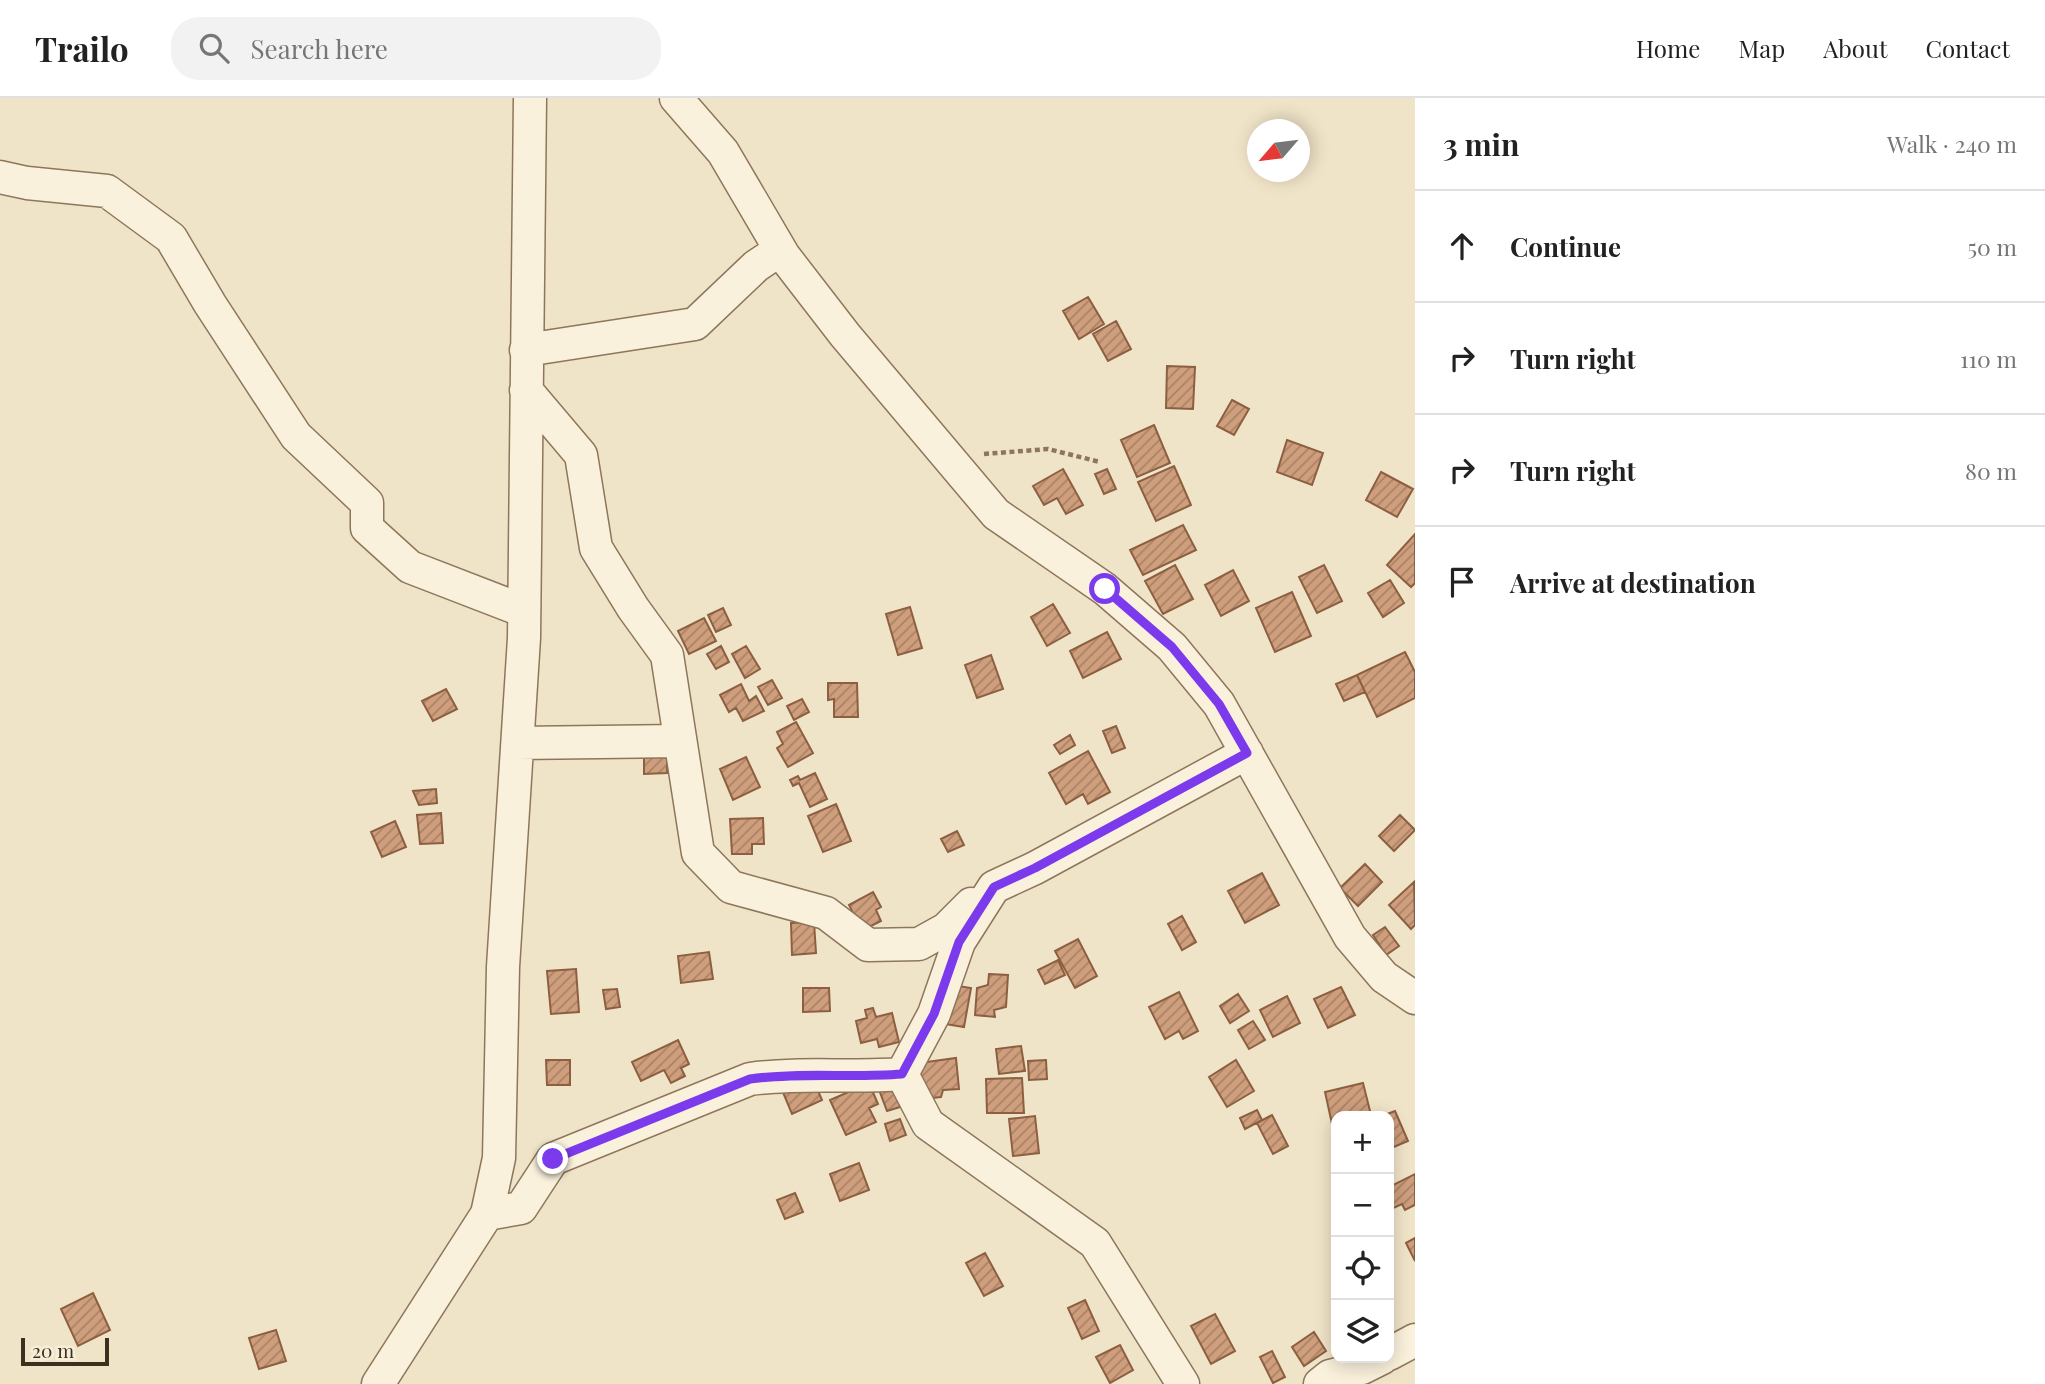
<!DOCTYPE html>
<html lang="en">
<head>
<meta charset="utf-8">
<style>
	:root { --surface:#fff; --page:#f2f2f2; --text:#222; --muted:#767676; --line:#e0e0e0 }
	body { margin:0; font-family:"Playfair Display",serif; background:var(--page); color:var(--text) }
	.controls { position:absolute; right:21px; bottom:21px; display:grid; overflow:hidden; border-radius:14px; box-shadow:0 4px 18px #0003 }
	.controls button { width:63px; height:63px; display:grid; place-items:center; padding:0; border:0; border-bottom:2px solid var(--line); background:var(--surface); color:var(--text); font:35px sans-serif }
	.compass { position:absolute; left:1247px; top:21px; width:63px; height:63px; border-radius:50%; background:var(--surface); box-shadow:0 4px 18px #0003; rotate:242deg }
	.scale { position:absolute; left:21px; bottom:18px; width:88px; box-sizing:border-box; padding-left:7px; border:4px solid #3d2e20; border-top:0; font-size:19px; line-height:24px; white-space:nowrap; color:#3d2e20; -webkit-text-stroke:5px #f7eed8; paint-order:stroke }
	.stop { position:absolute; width:21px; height:21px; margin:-16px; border:5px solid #7c3aed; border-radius:50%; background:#fff }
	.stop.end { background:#7c3aed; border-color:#fff; box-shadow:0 2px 7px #0008 }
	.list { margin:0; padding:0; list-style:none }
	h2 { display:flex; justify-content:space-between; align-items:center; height:91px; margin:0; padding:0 28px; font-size:30px }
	h2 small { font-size:23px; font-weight:400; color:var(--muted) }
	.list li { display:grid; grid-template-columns:46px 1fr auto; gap:21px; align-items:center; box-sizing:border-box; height:112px; padding:0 28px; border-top:2px solid var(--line) }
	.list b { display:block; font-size:26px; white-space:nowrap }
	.list em { font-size:23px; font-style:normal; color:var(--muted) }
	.icon { flex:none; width:38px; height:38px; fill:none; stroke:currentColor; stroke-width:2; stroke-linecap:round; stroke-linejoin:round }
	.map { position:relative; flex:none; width:1415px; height:1286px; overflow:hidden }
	header { display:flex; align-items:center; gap:42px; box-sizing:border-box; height:98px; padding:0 35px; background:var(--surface); border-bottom:2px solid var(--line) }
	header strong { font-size:33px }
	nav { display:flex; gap:38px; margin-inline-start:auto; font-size:24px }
	.search { width:490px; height:63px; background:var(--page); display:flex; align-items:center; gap:18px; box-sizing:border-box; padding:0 24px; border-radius:28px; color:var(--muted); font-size:26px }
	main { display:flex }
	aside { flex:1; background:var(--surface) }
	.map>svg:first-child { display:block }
	.building { fill:url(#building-hatch); stroke:#8d5f41; stroke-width:2 }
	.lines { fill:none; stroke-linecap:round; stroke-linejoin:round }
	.minor-casing { stroke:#8d765c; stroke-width:35 }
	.path { stroke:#8d765c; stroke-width:4.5; stroke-dasharray:5 3.5; stroke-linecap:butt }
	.minor { stroke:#faf1dc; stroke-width:32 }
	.route { stroke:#7c3aed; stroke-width:9 }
</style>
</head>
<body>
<header>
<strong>Trailo</strong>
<div class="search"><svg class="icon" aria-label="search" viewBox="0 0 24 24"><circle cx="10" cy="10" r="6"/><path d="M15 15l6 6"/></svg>Search here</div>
<nav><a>Home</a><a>Map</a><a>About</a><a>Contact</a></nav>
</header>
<main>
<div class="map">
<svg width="1415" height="1286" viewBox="0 0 1415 1286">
	<defs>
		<pattern id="building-hatch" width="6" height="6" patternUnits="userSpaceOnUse" patternTransform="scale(1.75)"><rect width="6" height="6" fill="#cf9f7d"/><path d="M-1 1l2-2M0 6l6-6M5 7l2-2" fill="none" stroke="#a98266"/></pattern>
	</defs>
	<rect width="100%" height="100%" fill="#f0e4c8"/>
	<path class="building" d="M1088 199 1104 226 1079 241 1063 213Z
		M1116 223 1131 251 1108 263 1093 236Z
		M1167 268 1195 269 1193 311 1166 310Z
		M1232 302 1249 311 1234 337 1217 328Z
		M1154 327 1170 365 1137 379 1121 342Z
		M1287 342 1323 355 1312 387 1277 374Z
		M1174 368 1191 407 1156 423 1138 384Z
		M1063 371 1083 407 1066 416 1057 400 1044 407 1033 388Z
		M1107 371 1116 391 1104 396 1095 376Z
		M1381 374 1413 391 1397 419 1366 402Z
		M1183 427 1196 452 1143 477 1130 452Z
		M1415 436V485L1411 489 1387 467Z
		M1175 467 1193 501 1163 516 1145 483Z
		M1324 467 1342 503 1317 515 1299 479Z
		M1233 472 1249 503 1221 518 1205 487Z
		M1390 482 1404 505 1383 519 1368 495Z
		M1292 494 1311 538 1275 554 1256 510Z
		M1053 506 1070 535 1047 548 1031 519Z
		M910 509 922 550 898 557 886 516Z
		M723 510 731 527 716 534 708 517Z
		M704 520 716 543 689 556 678 533Z
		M1107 534 1121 561 1083 580 1070 553Z
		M721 548 729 564 716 571 707 556Z
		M746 548 760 571 745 580 732 556Z
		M1405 554 1415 574V600L1377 619 1357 577Z
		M991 557 1003 591 977 600 965 567Z
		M1357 577 1365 594 1344 603 1336 586Z
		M772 582 782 600 768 607 758 589Z
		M828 585H857L858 619H834V601L828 602Z
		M741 586 749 603 756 598 764 613 743 623 736 610 729 614 720 597Z
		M446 591 457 611 433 623 422 603Z
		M802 601 809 614 794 622 787 608Z
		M796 624 813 655 788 669 777 650 783 646 777 634Z
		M1116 628 1125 650 1112 655 1103 633Z
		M1070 637 1075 647 1060 656 1054 647Z
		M667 652V675L644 676V653Z
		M1088 653 1110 694 1088 706 1083 696 1066 706 1049 675Z
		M746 659 760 689 733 702 720 671Z
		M815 675 827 701 810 709 799 685 793 688 790 682 798 678 800 682Z
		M436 691 437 705 419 707 413 693Z
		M836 706 851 743 823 754 808 718Z
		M441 715 443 745 420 746 417 717Z
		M1400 717 1415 732 1394 753 1379 738Z
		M763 720 764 746H752V756H732L730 721Z
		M395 723 406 749 382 759 371 734Z
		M957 733 964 747 948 754 941 741Z
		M1365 766 1382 784 1358 808 1340 790Z
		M1262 775 1279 807 1245 825 1228 793Z
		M1414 784 1415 827 1411 831 1389 807Z
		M873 794 881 809 876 812 881 823 865 831 860 821H856L849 807Z
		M1182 818 1196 844 1182 852 1168 826Z
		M814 824 816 855 792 857 791 825Z
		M1385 829 1399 848 1386 857 1373 837Z
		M1078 841 1097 878 1075 890 1055 853Z
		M709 854 713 881 681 885 678 858Z
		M1058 862 1065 877 1045 886 1038 872Z
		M576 871 579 914 551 916 547 873Z
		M989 876 1008 877 1006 909 994 912 995 919 975 917 977 890 988 887Z
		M952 887 971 890 964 929 945 926Z
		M1341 889 1355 917 1328 930 1314 901Z
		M803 890H829L830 913 803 914Z
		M617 891 620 909 606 911 603 892Z
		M1179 894 1198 933 1183 941 1179 933 1165 941 1149 909Z
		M1238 896 1249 913 1230 925 1220 908Z
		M1287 898 1300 925 1273 939 1260 912Z
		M873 910 876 919 892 915 899 944 879 949 877 941 861 945 856 923 867 920 865 912Z
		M1253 923 1265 942 1249 951 1238 932Z
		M678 942 689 966 681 970 685 978 671 985 664 972 641 983 632 964Z
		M1021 948 1025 973 999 976 996 951Z
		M956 960 959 991 943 992 941 999 923 1001 919 965Z
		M546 962H570V987H547Z
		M1046 962 1047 981 1029 982 1028 963Z
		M1236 962 1254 993 1227 1009 1209 979Z
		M812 979 822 1002 792 1016 782 992Z
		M1022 980 1024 1015H987L986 981Z
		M892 984 900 1009 887 1013 878 989Z
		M869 985 878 1006 869 1010 876 1024 846 1037 830 1002Z
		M1363 985 1371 1017 1336 1018V1025L1332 1026 1325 994Z
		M1257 1012 1262 1022 1245 1031 1240 1020Z
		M1395 1013 1408 1043 1389 1051V1018H1382Z
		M1272 1017 1288 1048 1273 1056 1257 1025Z
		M1035 1018 1039 1055 1013 1058 1009 1021Z
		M900 1021 906 1037 890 1043 885 1026Z
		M859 1065 869 1092 840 1103 830 1076Z
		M1415 1076V1107L1405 1112 1402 1106 1389 1112V1089Z
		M795 1095 803 1114 785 1121 777 1102Z
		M1415 1140V1163L1406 1145Z
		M985 1155 1003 1188 984 1198 966 1165Z
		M93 1195 110 1232 78 1248 61 1211Z
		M1085 1202 1099 1233 1082 1241 1068 1210Z
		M1215 1216 1235 1253 1211 1266 1191 1228Z
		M276 1232 286 1263 259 1271 249 1240Z
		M1314 1234 1326 1253 1304 1268 1292 1249Z
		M1120 1247 1133 1272 1110 1285 1096 1259Z
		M1272 1253 1285 1279 1273 1285 1260 1259Z"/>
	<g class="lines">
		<defs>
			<path id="minor" d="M676 0 723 54 784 158 845 237 996 416 1105 491 1172 549 1219 606 1350 839 1384 879 1415 900
				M0 79 27 85 107 93 171 140 210 206 296 338 367 405V430L410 469 524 513
				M526 252 695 226 756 168 780 152
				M526 292 581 357 596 450 633 510 667 557 698 755 731 789 826 815 868 847 919 846 946 831 971 806
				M518 645 680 643
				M902 976 928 1026 1095 1145 1183 1286
				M487 1116 521 1110 553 1061 750 981C800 974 851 980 902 976L934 916 959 844 994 789 1035 770 1247 655
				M1389 1256 1415 1242
				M378 1286 487 1116 499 1060 503 869 524 540 530 0
				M1320 1286 1330 1278 1362 1270 1382 1260"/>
		</defs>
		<use href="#minor" class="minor-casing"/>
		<path class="path" d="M984 356 1048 351 1100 364"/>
		<use href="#minor" class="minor"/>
	</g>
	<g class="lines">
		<path class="route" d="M553 1061 750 981C800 974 851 980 902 976L934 916 959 844 994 789 1035 770 1247 655 1219 606 1172 549 1105 491"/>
	</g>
</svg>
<div class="controls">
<button>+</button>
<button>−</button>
<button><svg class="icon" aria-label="locate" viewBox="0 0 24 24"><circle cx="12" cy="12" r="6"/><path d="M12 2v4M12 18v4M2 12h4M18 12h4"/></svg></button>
<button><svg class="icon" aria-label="layers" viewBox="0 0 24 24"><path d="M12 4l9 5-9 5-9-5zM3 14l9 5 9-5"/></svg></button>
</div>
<svg class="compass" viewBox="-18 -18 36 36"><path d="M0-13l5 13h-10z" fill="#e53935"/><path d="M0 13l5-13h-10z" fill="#767676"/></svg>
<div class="scale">20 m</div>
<div class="stop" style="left:1105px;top:491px"></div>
<div class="stop end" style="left:553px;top:1061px"></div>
</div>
<aside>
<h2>3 min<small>Walk · 240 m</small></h2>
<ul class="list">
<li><svg class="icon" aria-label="ahead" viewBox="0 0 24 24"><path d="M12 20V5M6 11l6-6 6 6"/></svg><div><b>Continue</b></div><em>50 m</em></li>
<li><svg class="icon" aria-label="right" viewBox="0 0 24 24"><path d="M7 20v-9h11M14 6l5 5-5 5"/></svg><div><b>Turn right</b></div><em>110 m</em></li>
<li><svg class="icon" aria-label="right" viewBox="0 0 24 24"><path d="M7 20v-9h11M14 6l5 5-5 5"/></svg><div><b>Turn right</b></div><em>80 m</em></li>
<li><svg class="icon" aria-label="arrive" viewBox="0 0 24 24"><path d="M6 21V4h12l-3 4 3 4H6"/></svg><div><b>Arrive at destination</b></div></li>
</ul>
</aside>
</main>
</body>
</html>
